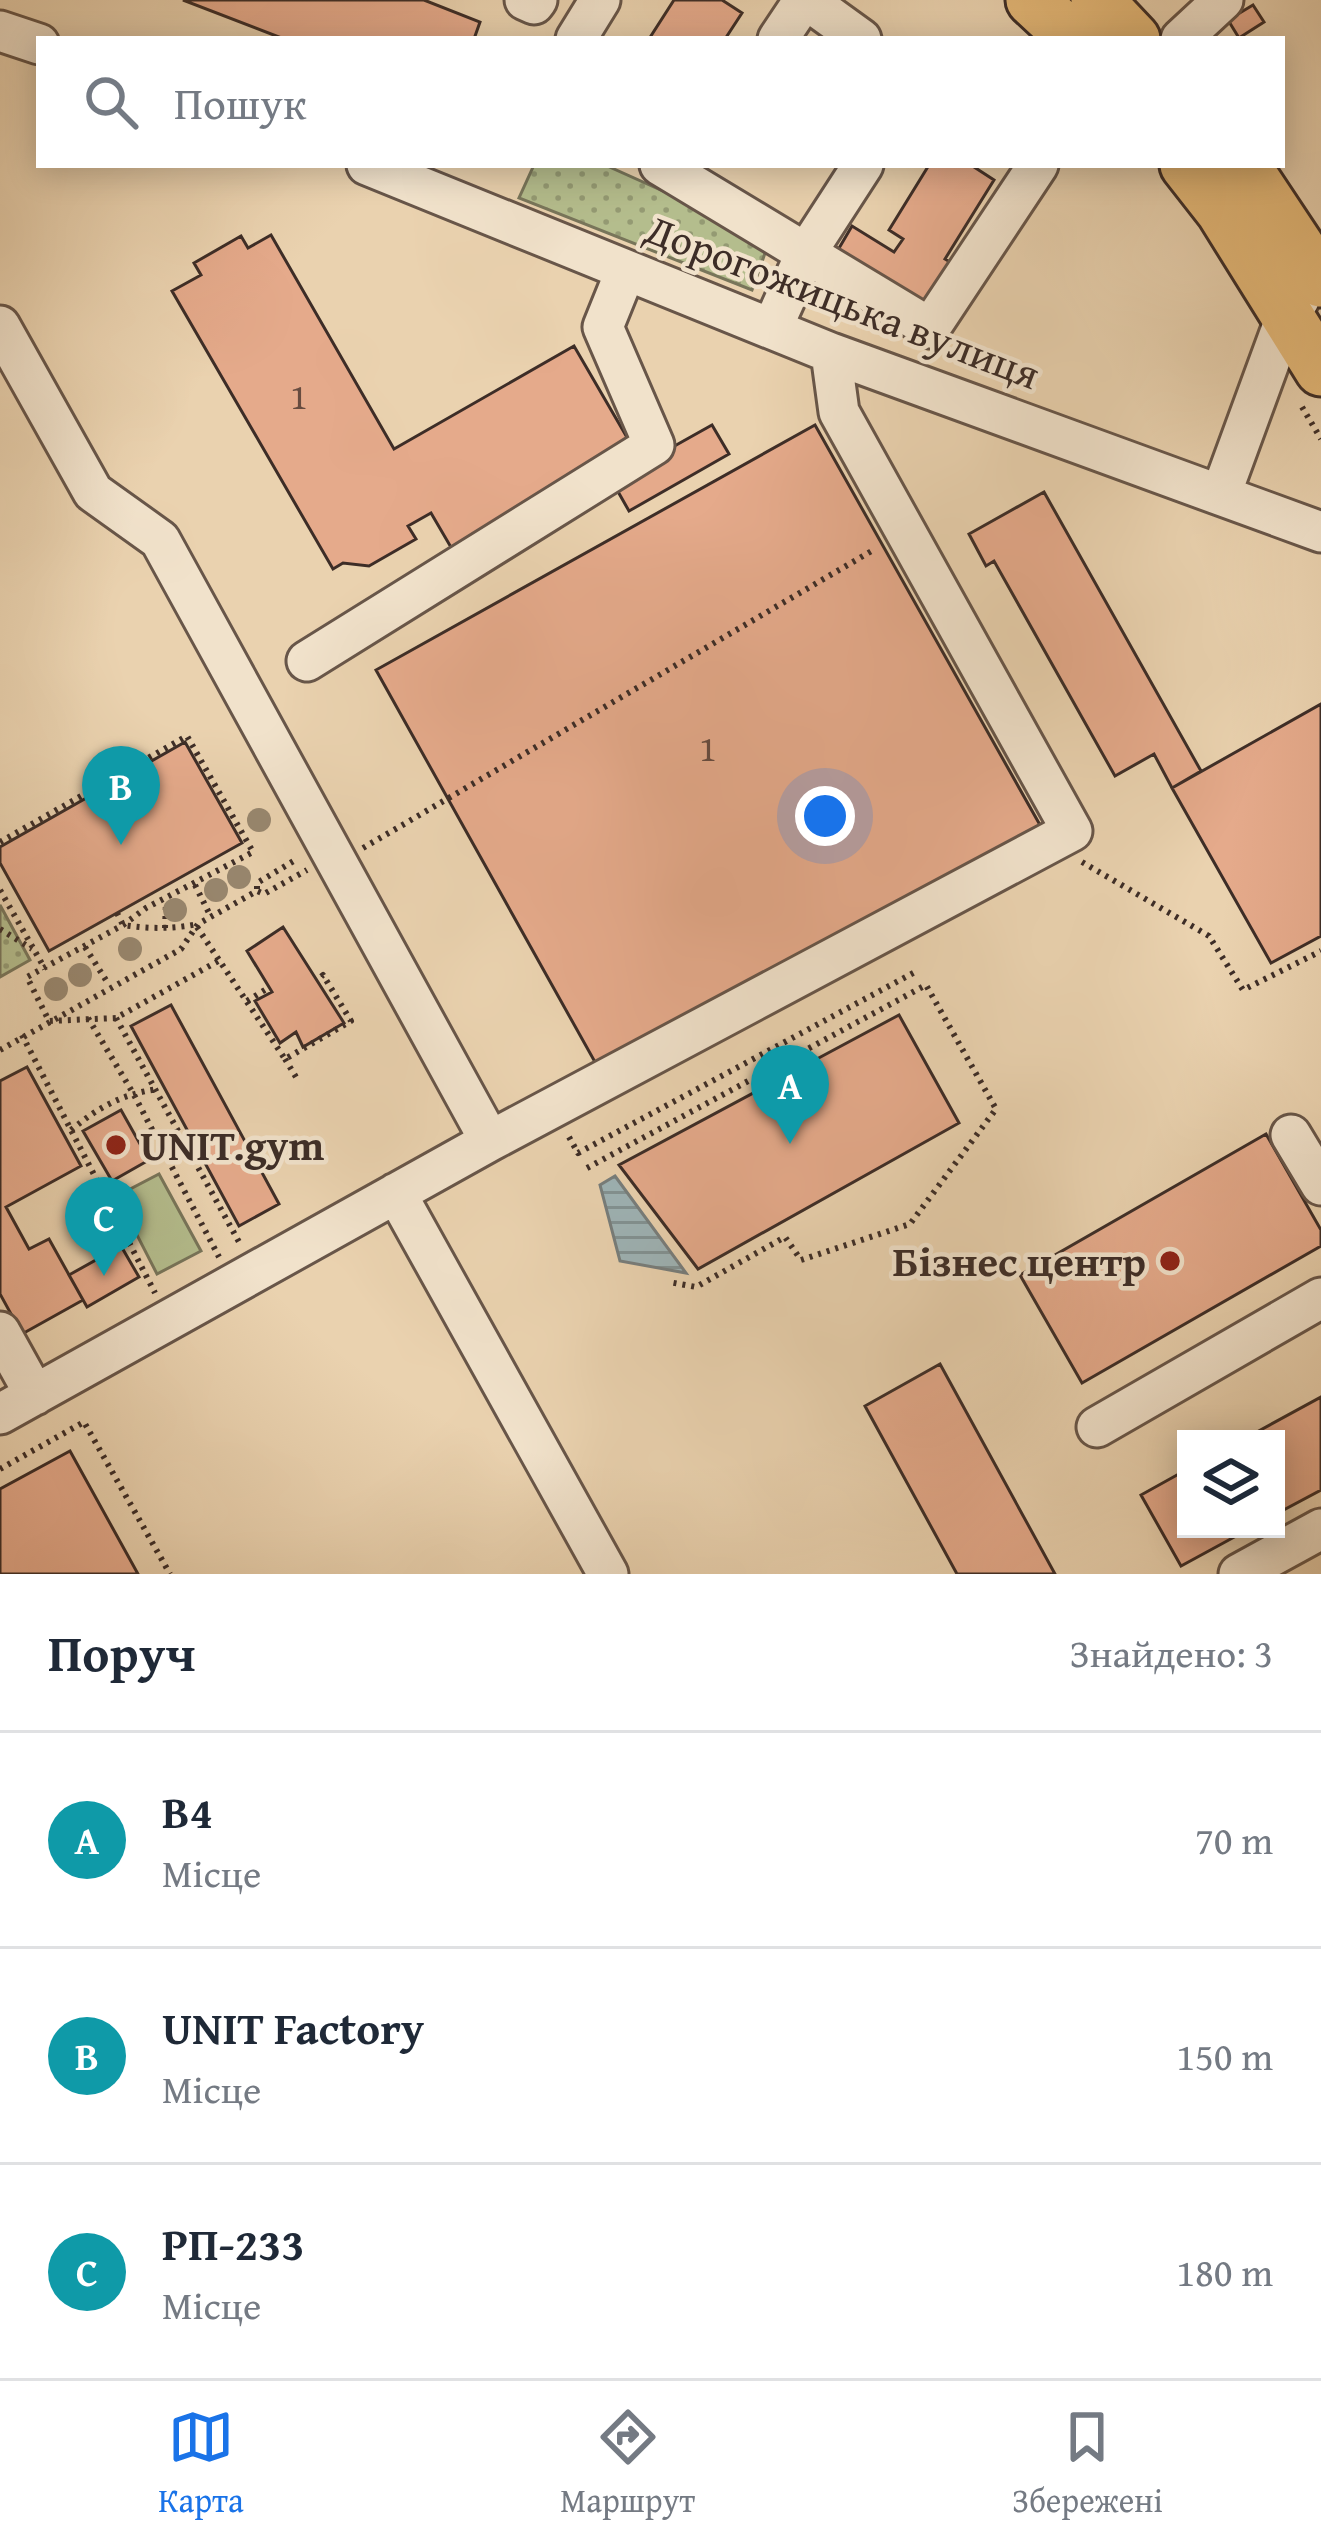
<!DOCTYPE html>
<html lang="uk">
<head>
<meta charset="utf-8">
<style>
	:root { --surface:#fff; --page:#f2f2f3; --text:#1f2937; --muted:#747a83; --line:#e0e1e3; --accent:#1a73e8 }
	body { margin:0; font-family:"Gentium Book Plus",serif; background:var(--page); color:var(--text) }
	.controls { position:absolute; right:36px; bottom:36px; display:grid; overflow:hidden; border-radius:0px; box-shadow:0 6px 30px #0003 }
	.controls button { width:108px; height:108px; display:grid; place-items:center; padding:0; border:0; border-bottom:3px solid var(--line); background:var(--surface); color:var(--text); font:60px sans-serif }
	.you { position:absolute; left:825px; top:816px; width:42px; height:42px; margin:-30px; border:9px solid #fff; border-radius:50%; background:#1a73e8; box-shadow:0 0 0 18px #1a73e833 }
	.badge { display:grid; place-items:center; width:78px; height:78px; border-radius:50%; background:var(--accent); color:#fff; font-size:39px; font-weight:700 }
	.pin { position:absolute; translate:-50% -99px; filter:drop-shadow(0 3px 6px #0008) }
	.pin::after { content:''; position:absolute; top:63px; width:42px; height:36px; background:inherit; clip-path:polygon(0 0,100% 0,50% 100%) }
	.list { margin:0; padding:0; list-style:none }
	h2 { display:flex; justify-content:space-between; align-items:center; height:156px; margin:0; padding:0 48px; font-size:51px }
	h2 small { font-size:39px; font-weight:400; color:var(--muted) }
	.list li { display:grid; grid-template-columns:78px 1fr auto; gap:36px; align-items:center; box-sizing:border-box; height:216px; padding:0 48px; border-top:3px solid var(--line) }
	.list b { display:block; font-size:45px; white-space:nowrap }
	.list p { margin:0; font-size:39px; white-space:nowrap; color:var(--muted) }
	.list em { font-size:39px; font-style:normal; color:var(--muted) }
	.icon { flex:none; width:66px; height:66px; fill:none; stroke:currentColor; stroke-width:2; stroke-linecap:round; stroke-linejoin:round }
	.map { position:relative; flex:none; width:1321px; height:1574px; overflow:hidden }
	.search { position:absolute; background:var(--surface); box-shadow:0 6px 30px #0003; left:36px; right:36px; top:36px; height:132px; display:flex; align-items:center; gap:30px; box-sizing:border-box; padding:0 42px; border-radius:0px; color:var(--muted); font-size:45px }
	.sheet { height:804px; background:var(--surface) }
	nav { display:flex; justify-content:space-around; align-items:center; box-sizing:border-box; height:168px; border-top:3px solid var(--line); background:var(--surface); font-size:33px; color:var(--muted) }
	nav a { display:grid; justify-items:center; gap:6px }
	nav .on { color:var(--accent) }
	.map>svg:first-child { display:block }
	.grass { fill:url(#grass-dots); stroke:#78755a; stroke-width:3 }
	.garden { fill:#b4bd8d; stroke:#78755a; stroke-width:3 }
	.water { fill:url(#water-rules); stroke:#777e7d; stroke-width:3 }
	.building { fill:#e5aa8b; stroke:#3d2d27; stroke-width:3 }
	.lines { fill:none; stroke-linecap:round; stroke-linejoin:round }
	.minor-casing { stroke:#685649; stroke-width:45 }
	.major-casing { stroke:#3d2d27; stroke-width:57 }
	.path { stroke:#3d2d27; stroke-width:6; stroke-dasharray:3 6; stroke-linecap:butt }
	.minor { stroke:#f1e2cb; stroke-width:39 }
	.major { stroke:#e5b978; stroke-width:51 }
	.tree { fill:#98876f }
	.poi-dot { fill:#8f2418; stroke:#f1e2cb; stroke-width:4.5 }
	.labels { text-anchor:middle; stroke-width:9; stroke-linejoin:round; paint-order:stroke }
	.number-label { font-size:36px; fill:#674c40 }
	.street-label { font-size:42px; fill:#3d2d27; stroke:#f1e2cb }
	.poi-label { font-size:42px; font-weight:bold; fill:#3d2d27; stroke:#f1e2cb; text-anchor:start }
</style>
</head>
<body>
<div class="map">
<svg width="1321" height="1574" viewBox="0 0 1321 1574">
	<defs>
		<pattern id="grass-dots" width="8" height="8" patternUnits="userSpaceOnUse" patternTransform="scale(3)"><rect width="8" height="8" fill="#b4bd8d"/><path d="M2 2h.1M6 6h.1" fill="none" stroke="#949a73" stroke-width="1.8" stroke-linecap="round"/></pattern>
		<pattern id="water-rules" width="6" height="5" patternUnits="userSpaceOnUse" patternTransform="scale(3)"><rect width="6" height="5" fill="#9eb4b7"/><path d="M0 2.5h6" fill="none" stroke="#829395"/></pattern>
	</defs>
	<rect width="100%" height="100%" fill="#ead2af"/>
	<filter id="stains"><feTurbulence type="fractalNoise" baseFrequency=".00167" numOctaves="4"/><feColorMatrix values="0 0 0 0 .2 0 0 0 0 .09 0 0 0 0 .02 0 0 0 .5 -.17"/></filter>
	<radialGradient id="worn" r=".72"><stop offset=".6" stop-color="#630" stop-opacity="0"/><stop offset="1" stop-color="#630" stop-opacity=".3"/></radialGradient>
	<path class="grass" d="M534 165H605L770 239 752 290 519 198Z
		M0 905 30 960 0 977Z"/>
	<path class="garden" d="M159 1174 201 1251 157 1274 117 1196Z"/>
	<path class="water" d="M615 1176 686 1273 620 1261 600 1185Z"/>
	<path class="building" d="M183 0H424L480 22 474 39H284Z
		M674 0H722L742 13 725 39H649Z
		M1253 5 1264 22 1239 38 1228 20Z
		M929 165H971L994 180 945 259 960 268 950 285 939 279 921 308 835 255 852 226 894 252 903 239 889 230Z
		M271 235 394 449 574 346 632 446 452 549 431 513 408 526 416 539 369 566 343 563 333 569 172 291 201 275 194 263 241 236 248 248Z
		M712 425 729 454 629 511 612 481Z
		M815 425 1040 825 600 1071 376 670Z
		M1044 492 1201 771 1172 788 1154 754 1115 776 994 561 986 566 969 534Z
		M1321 704V936L1271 963 1172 788Z
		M185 742 242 843 49 951 0 863V847Z
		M283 927 344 1023 303 1047 296 1032 280 1043 255 1001 272 992 247 951Z
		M171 1005 279 1204 239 1226 131 1026Z
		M899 1015 959 1123 698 1269 619 1165Z
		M27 1067 81 1166 6 1207 29 1249 49 1239 83 1300 22 1334 0 1294V1081Z
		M121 1110 149 1160 112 1181 83 1131Z
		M1266 1134 1321 1230V1246L1082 1383 1020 1275Z
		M121 1246 139 1277 87 1307 69 1275Z
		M940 1364 1055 1574H957L865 1406Z
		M1321 1397V1490L1276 1514V1439H1244Z
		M70 1451 138 1574H0V1489Z
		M1186 1470V1529H1249L1181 1566 1141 1495Z"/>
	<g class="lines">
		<defs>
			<path id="minor" d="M525 0 534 4 537 0
				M807 0 861 39
				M0 31 39 44
				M576 39 600 0
				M778 39 804 0
				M1181 39 1223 0
				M367 165 831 353 1321 532
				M660 165 930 328 1038 165
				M0 326 93 492 160 540 490 1141
				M772 328 806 253 863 165
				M1221 494 1287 314 1299 300
				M307 661 654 445 603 327 626 270
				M1291 1135 1321 1185
				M396 1193 608 1574
				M0 1332 35 1395
				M0 1414 490 1141 1072 831 839 412 831 353
				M1097 1427 1321 1298
				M1239 1574 1321 1529"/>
			<path id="major" d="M1032 0 1074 39
				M1097 0 1134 39
				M1186 165 1222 211 1321 370
				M1244 165 1321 281"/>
		</defs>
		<use href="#minor" class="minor-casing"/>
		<use href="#major" class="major-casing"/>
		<path class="path" d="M1302 407 1321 439
			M0 842 187 736 253 852 146 908 123 925 27 977 49 1021 116 1018 220 960
			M363 848 875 549
			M1082 862 1209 936 1243 990 1321 951
			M195 885 211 917
			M257 889V883L297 859
			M0 890 45 969
			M117 913 123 925C149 929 173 929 198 924
			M197 927 285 1059 351 1021 323 975 317 980
			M165 928 166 902
			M0 929 32 949
			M85 947 109 985
			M247 1001 268 988
			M88 1018 133 1093 219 1257
			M116 1018 239 1242
			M22 1035 155 1293
			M0 1050 181 949 198 924 257 891 264 894 307 870
			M285 1059 299 1082
			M71 1130C99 1107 122 1094 158 1089
			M569 1137 578 1153 917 971
			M587 1168 926 985 996 1109 910 1224 801 1260 785 1237 696 1287 669 1282
			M0 1469 84 1422 170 1574"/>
		<use href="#minor" class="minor"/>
		<use href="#major" class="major"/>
	</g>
	<g class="tree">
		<circle cx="259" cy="820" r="12"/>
		<circle cx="239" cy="877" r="12"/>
		<circle cx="216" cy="890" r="12"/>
		<circle cx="175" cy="910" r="12"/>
		<circle cx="130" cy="949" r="12"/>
		<circle cx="80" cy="975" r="12"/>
		<circle cx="56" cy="989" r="12"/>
	</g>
	<g class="poi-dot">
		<circle cx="116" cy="1145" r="12"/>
		<circle cx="1170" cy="1261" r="12"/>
	</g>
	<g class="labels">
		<g class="number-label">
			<text x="299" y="409">1</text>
			<text x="708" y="761">1</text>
		</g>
		<g class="street-label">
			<text transform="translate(843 301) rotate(21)" y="15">Дорогожицька вулиця</text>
		</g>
		<g class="poi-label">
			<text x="140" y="1160">UNIT.gym</text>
			<text x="1146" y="1276" text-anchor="end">Бізнес центр</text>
		</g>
	</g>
	<rect width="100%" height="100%" filter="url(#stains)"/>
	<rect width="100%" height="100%" fill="url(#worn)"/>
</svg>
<div class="controls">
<button><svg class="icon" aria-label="layers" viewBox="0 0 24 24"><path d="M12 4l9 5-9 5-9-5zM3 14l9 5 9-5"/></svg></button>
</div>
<div class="you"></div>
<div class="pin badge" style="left:790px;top:1144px;background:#0f9aa8">A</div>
<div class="pin badge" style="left:121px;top:845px;background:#0f9aa8">B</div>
<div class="pin badge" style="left:104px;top:1276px;background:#0f9aa8">C</div>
<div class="search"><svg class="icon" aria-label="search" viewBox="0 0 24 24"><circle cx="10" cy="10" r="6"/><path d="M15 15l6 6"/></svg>Пошук</div>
</div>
<section class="sheet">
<h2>Поруч<small>Знайдено: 3</small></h2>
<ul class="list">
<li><span class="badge" style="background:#0f9aa8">A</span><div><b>B4</b><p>Місце</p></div><em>70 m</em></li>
<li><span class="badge" style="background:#0f9aa8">B</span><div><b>UNIT Factory</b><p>Місце</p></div><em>150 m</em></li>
<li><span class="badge" style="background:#0f9aa8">C</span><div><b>РП-233</b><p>Місце</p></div><em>180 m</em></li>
</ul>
</section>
<nav>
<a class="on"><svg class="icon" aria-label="map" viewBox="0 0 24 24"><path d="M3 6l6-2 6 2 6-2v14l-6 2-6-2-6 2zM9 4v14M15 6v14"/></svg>Карта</a>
<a><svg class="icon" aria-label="directions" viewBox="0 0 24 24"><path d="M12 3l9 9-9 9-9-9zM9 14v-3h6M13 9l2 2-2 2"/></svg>Маршрут</a>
<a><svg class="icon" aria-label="saved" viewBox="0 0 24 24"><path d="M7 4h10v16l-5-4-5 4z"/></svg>Збережені</a>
</nav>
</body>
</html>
